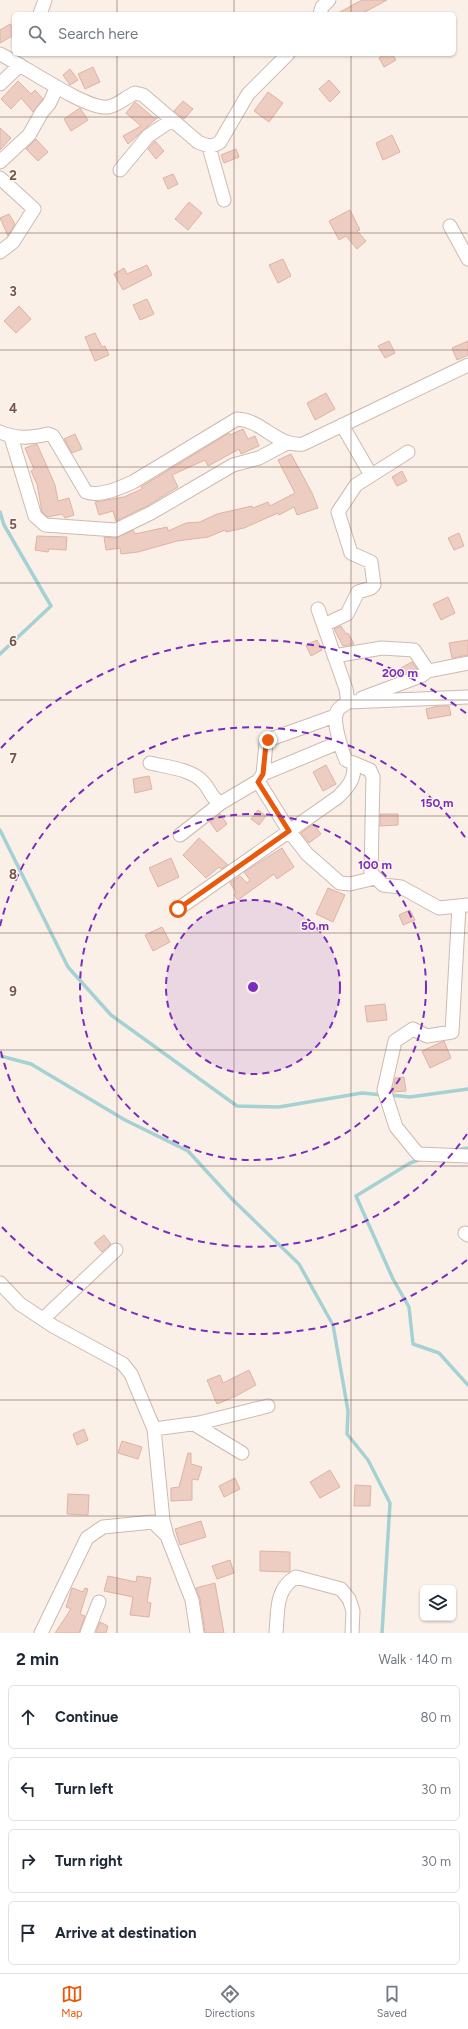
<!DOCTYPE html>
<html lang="en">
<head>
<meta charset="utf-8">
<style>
	:root { --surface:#fff; --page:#f2f2f3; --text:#1f2937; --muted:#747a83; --line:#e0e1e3; --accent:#ea580c }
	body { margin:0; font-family:Figtree,sans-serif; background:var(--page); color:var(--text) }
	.controls { position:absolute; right:12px; bottom:12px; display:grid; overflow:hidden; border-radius:6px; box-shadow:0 1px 3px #0004 }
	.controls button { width:36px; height:36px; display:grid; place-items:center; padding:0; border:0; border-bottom:1px solid var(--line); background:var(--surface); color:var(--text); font:20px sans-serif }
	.stop { position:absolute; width:12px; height:12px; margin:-9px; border:3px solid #ea580c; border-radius:50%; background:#fff }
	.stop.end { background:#ea580c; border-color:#fff; box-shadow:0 1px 4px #0008 }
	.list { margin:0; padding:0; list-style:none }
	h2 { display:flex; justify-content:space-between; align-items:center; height:52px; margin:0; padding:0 16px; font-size:17px }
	h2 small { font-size:13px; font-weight:400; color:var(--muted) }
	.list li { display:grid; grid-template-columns:26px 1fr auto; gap:12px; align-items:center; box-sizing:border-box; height:64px; margin:0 8px 8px; padding:0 8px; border:1px solid var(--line); border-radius:6px }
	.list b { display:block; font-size:15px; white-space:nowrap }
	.list em { font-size:13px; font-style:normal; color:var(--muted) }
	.icon { flex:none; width:22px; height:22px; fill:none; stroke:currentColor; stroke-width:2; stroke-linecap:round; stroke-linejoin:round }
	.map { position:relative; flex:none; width:468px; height:1633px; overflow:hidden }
	.search { position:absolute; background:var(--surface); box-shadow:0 1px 3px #0004; left:12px; right:12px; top:12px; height:44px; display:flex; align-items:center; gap:10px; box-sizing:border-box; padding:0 14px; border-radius:6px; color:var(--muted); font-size:15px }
	.sheet { height:340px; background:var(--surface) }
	nav { display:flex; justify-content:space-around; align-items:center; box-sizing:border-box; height:56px; border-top:1px solid var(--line); background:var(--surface); font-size:11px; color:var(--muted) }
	nav a { display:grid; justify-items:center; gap:2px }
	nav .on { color:var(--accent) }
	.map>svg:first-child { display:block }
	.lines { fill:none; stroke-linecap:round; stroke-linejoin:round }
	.stream { stroke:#a4d1d3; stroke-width:3.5 }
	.building { fill:#edcdc1; stroke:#dfb3a2 }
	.minor-casing { stroke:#cdbab1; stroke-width:15 }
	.minor { stroke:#fff; stroke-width:13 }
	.route { stroke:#ea580c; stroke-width:5 }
	.grid { fill:none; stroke:#72564d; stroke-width:1; stroke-opacity:0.55 }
	.ring { fill:none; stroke:#7b2cbf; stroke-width:2; stroke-dasharray:7 5 }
	.grid-label { font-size:13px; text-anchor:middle; font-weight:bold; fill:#72564d; stroke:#fdf5ed; stroke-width:3; stroke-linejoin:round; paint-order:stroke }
	.centre { fill:#7b2cbf; stroke:#fdf5ed; stroke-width:2 }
	.ring-label { font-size:12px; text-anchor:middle; font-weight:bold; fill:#7b2cbf; stroke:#fdf5ed; stroke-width:3; stroke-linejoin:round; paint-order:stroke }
</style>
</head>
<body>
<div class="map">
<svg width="468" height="1633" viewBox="0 0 468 1633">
	<rect width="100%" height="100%" fill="#faf0e7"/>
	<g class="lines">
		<path class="stream" d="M0 512 4 525 51 606 0 654
			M0 830 68 967 111 1015 237 1106 279 1107 362 1093 383 1095
			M0 1056 31 1064 125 1120 188 1151 232 1199 299 1264 333 1325 348 1411 347 1434 368 1460 390 1503 382 1633
			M390 1095 410 1097 468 1089
			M455 1150 468 1148
			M422 1159 410 1163 356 1196 393 1279 409 1307 413 1344 439 1353 468 1385"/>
	</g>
	<path class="building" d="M362 0H387L361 14H336Z
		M10 24 14 30V35L0 43V30Z
		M386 54H392L396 60 384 67 379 58Z
		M93 67 100 82 85 89 78 74Z
		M70 69 78 80 70 85 63 75Z
		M329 80 340 92 330 102 319 89Z
		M18 81 31 94 35 90 43 99 33 112 21 98 11 109 1 99Z
		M268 92 283 103 269 122 254 111Z
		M183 101 193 109 184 119 174 111Z
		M135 102 154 118H157L128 144 123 136 141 126 126 113Z
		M80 108 88 120 71 131 64 119Z
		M0 128 11 138 0 150Z
		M392 135 400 152 383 160 376 143Z
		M36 139 48 152 38 161 26 149Z
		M155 141 164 151 156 159 148 149Z
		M236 149 239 157 224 163 221 155Z
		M173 174 178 184 168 189 163 178Z
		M189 202 202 213 188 230 175 219Z
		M350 210 360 230 357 231 366 241 357 249 346 236 339 240 329 221Z
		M9 214 15 224 8 236 0 218Z
		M283 259 291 276 278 283 269 265Z
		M147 265 152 275 123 290 114 274 124 268 127 274Z
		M147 299 154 314 140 320 133 305Z
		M19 306 31 319 16 333 4 321Z
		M95 333 102 347 105 346 109 355 95 361 85 337Z
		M389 341 395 353 385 358 378 346Z
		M468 341V355L457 360 452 348Z
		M326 393 335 409 315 420 307 403Z
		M243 429 248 439 255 436 259 446 241 454 239 449 208 466 205 460 172 475 178 487 147 506 116 521 113 511 99 515 95 502 124 497 142 489 141 487 229 433 230 435Z
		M75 434 82 449 72 453 64 439Z
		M37 444 55 485 58 501 69 498 74 515 65 518 62 514 48 517 42 512 37 484 31 471 34 469 25 448Z
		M291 454 312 493 318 508 297 515 294 507 279 515 278 513 244 528 226 532 225 530 208 537 177 541 138 552 121 554 120 548 106 550 104 537 116 538 133 530 135 534 167 527 168 531 186 523 200 522 217 514 252 506 253 508 268 502 270 506 295 493 278 460Z
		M402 471 407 481 397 486 392 477Z
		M459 533 464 546 454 550 448 538Z
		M37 536 67 537 66 550 49 549 48 552 35 550Z
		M448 597 455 613 441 620 433 604Z
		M341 626 346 634 348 633 354 644 343 646 334 629Z
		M317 640 322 650 311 656 306 645Z
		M468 640V655L452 658 449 643Z
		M412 662 417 669 400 675 397 670Z
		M438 706H449L451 715 428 719 426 709Z
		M326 765 336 784 323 791 313 772Z
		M149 776 152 789 135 793 133 779Z
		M258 810 266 816 259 825 251 819Z
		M220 814 227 824 217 832 210 822Z
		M380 814H398V825L380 826Z
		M313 824 321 834 309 843 301 833Z
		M199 838 228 865 221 869 219 867 206 878 183 855Z
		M282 848 294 867 277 879 274 874 238 900 234 895 236 892 230 883 240 876 247 883 250 880 244 872Z
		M171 858 179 877 158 887 149 868Z
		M328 888 345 895 333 922 316 914Z
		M410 910 415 920 403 925 399 915Z
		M162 927 170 942 153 951 145 935Z
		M385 1004 387 1020 367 1022 365 1006Z
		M444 1041 451 1058 430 1068 422 1051Z
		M404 1077 406 1091 393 1092 395 1078Z
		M104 1235 111 1244 102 1252 94 1243Z
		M249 1370 256 1385 236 1396 217 1404 207 1380 220 1375 223 1383Z
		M84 1429 88 1440 77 1445 73 1434Z
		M122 1441 142 1447 138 1459 118 1453Z
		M188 1453H191V1464L202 1467 198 1480 192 1479V1500L171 1501V1488L179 1487Z
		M330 1470 340 1487 320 1498 310 1482Z
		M235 1478 240 1489 224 1497 219 1486Z
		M355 1485 371 1486 370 1506H354Z
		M68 1494 89 1495 88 1515 67 1514Z
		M201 1521 206 1537 180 1545 175 1529Z
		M260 1551 290 1552V1572L260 1571Z
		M230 1560 234 1573 217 1579 212 1566Z
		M108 1576 136 1582 137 1576 151 1578 147 1602 151 1603 149 1617 130 1615 133 1597 104 1591Z
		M215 1583 224 1633H205L200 1599 196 1588Z
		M72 1588 83 1592 85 1588 88 1589 80 1614 85 1616 79 1633H55L71 1609 66 1607Z
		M100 1622 108 1626 106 1633H96Z"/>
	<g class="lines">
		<defs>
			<path id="minor" d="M40 14 45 0
				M320 14 322 7 329 0
				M0 54C23 65 86 110 108 107 117 106 126 97 135 93L143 95 198 142C207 146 212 148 220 142L248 94 288 54
				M0 84 20 65
				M209 147 224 200
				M0 162 29 135 42 112 49 104 57 87
				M120 170 148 136 172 120
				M0 178 34 209 13 242 0 252
				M450 226 468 259
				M342 425 371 475
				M0 432C16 439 31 438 48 434L53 436 86 492C100 497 120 488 133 482L237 419C263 420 276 447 303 444L468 365
				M11 437 35 516 45 525 116 530 151 513 233 465 259 458 287 443
				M318 609 346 689 348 702C345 705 338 707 337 712 332 721 342 751 346 760L370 770 373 777 371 873 383 885 401 887 439 908 468 905
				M324 625 347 614 358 592 371 588 374 585 371 562 351 553 338 512 356 485 408 452
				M334 656 382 648 414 650 428 671 468 663
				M362 698 421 676 428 671
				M348 702 468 697
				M150 763C166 767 192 769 203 782 210 789 211 799 221 803L258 781 263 774 266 744 268 740 335 716
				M263 774 340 742
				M258 781 289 831 307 854 340 883 350 884 375 878
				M180 835 221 803
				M459 906 452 1032 427 1036 413 1029 395 1041 384 1090 396 1127 418 1154 468 1156
				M178 909 338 797C349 786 355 779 354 763
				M465 1233 468 1235
				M0 1283 20 1304 53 1326 123 1364 131 1374 154 1429 163 1520 167 1536 192 1600 197 1633
				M43 1319 116 1250
				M194 1424 242 1453
				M154 1429 199 1423 268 1406
				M41 1633 87 1538 103 1527 153 1522 167 1536
				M87 1633 99 1602
				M276 1633C278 1611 275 1589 296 1577L341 1589 349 1599 353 1611 352 1633"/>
		</defs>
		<use href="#minor" class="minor-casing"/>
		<use href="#minor" class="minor"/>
	</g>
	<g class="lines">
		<path class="route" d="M178 909 289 831 258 782 263 774 266 744 268 740"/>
	</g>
	<path class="grid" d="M117 0V14M234 0V14M351 0V14M117 54V1633M234 54V1633M351 54V1633M0 117H468M0 233H468M0 350H468M0 467H468M0 583H468M0 700H468M0 816H468M0 933H468M0 1050H468M0 1166H468M0 1283H468M0 1400H468M0 1516H468"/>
	<circle cx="253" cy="987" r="87" fill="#7b2cbf" fill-opacity=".12"/>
	<g class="ring">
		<circle cx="253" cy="987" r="87"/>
		<circle cx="253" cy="987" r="173"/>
		<path d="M467 1134A260 260 0 0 1 0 1048M0 926A260 260 0 0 1 467 840"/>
		<path d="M467 1260A347 347 0 0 1 1 1226M1 748A347 347 0 0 1 467 714"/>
	</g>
	<g class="grid-label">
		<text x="13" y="180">2</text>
		<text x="13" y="296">3</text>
		<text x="13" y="413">4</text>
		<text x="13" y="529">5</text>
		<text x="13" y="646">6</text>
		<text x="13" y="763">7</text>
		<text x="13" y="879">8</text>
		<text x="13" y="996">9</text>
	</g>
	<circle cx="253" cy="987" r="6" class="centre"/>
	<g class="ring-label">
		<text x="400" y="677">200 m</text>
		<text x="437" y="807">150 m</text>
		<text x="375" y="869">100 m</text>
		<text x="315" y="930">50 m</text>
	</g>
</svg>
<div class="controls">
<button><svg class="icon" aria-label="layers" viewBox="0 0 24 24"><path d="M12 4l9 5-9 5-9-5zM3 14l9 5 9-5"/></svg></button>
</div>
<div class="stop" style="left:178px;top:909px"></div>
<div class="stop end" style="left:268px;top:740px"></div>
<div class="search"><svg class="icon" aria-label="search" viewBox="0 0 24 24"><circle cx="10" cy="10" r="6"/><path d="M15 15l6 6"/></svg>Search here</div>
</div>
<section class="sheet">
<h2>2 min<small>Walk · 140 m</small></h2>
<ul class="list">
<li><svg class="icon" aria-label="ahead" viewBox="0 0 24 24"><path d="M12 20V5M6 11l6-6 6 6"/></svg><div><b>Continue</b></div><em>80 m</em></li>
<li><svg class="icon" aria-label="left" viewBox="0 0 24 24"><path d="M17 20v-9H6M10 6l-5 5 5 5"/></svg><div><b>Turn left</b></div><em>30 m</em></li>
<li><svg class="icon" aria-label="right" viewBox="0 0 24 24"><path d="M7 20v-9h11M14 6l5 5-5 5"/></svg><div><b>Turn right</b></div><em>30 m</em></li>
<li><svg class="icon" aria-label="arrive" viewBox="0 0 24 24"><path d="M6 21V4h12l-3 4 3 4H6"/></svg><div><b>Arrive at destination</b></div></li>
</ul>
</section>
<nav>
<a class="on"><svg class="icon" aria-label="map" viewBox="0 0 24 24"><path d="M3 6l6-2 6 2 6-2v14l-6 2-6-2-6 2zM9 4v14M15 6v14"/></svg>Map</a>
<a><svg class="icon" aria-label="directions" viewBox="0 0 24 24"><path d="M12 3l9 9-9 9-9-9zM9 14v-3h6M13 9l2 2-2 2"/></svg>Directions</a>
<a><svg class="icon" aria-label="saved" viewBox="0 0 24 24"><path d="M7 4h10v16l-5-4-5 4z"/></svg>Saved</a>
</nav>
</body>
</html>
